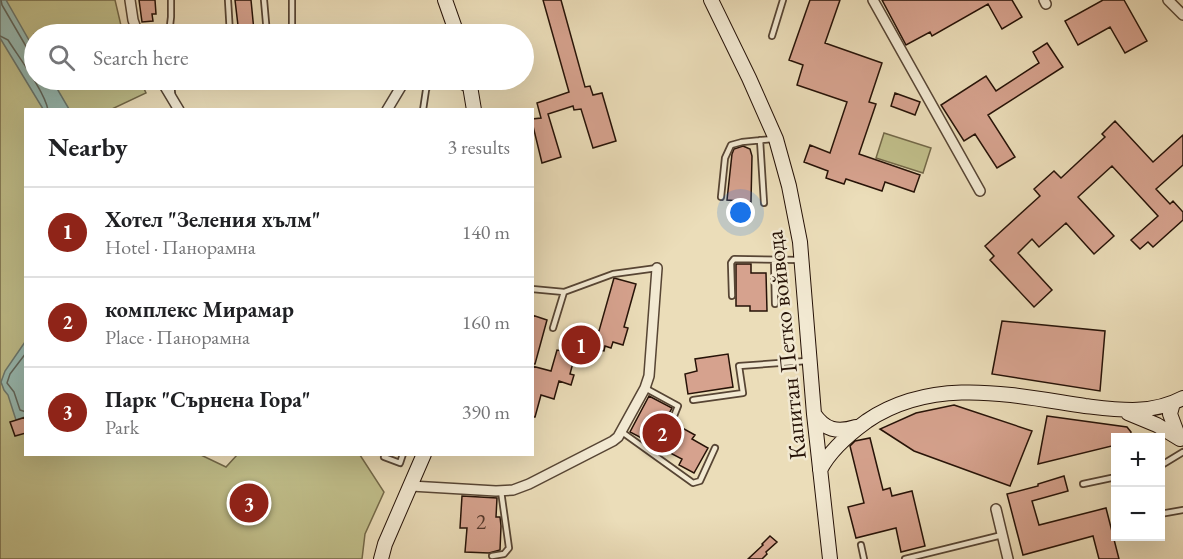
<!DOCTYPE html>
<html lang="en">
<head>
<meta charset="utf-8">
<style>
	:root { --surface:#fff; --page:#f2f2f2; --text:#202124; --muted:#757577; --line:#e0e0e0; --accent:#8f2418 }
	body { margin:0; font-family:"EB Garamond",serif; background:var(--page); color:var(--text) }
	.controls { position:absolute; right:18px; bottom:18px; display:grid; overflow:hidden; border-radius:0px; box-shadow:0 6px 24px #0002 }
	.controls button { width:54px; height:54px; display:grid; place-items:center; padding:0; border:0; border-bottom:2px solid var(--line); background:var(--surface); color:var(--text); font:30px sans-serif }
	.you { position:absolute; left:741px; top:213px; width:21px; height:21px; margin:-15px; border:4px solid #fff; border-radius:50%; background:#1a73e8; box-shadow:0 0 0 9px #1a73e833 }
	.badge { display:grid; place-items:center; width:39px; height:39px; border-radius:50%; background:var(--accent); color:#fff; font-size:20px; font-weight:700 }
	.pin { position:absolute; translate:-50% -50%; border:3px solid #fff; box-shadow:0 2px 6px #0006 }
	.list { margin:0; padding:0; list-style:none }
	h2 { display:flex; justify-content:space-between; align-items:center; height:78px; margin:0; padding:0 24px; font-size:26px }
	h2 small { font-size:20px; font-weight:400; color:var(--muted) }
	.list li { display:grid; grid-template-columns:39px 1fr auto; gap:18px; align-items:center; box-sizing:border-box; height:90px; padding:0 24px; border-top:2px solid var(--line) }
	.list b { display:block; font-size:22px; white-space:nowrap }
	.list p { margin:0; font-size:20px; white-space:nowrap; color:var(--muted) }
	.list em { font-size:20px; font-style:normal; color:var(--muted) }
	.icon { flex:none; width:33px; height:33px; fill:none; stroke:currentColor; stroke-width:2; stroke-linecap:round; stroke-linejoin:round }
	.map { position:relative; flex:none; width:1183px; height:559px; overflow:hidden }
	.search { position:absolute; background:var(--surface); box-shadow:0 6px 24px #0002; left:24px; top:24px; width:510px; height:66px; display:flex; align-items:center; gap:15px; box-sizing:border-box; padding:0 21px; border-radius:33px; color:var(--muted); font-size:22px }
	.panel { position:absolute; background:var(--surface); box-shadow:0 6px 24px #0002; left:24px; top:108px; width:510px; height:348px; border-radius:0px }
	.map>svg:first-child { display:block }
	.green { fill:#c0be8a; stroke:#736848; stroke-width:1.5 }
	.water { fill:#98bbb3; stroke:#6a776e; stroke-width:1.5 }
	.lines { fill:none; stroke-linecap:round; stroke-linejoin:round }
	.shore { stroke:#5f665d; stroke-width:1.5 }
	.building { fill:#d6a28e; stroke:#261207; stroke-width:1.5 }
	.lane-casing { stroke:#574534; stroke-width:8 }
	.street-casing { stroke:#574534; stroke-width:12 }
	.secondary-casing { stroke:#261207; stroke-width:16 }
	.lane { stroke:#f2e9d2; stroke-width:4.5 }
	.street { stroke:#f2e9d2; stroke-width:9 }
	.secondary { stroke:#f2e9d2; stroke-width:14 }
	.labels { text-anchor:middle; stroke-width:5; stroke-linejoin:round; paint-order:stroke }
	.number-label { font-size:21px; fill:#523629 }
	.street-label { font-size:24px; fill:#261207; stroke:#f2e9d2 }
</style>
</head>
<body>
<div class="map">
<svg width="1183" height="559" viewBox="0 0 1183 559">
	<rect width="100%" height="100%" fill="#ebddb9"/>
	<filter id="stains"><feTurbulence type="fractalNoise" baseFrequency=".00333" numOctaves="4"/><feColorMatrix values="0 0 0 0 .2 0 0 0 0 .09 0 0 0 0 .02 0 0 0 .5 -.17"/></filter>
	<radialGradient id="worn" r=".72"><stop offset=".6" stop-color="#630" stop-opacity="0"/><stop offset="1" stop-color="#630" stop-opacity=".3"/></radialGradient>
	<path class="green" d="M0 0H115L123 34H34V80H140L146 93 112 109 26 110V454L201 455 226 467 237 455H360L384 492 365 534 362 559H0Z
		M884 133 931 148 923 173 876 158Z"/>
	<path class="water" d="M0 0H6L34 49V80H52L69 109H43L0 38Z
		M25 342V417L16 420 8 395 4 390 1 382 5 371Z"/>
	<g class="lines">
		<path class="shore" d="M1 0 2 5 27 48 34 51
			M0 36 8 40C18 56 45 92 48 110
			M26 353 10 374 7 383 14 392 20 410 26 412"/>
	</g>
	<path class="building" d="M139 0H155L156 14H152L153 21 142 22Z
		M235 0H251L254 31 250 32 251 34H239Z
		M543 0H561L585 87 590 86 593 95 602 93 616 141 593 148 581 109 574 110 573 106 548 114 561 157 542 163 532 122V119L541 118 537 103 569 92Z
		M810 0H840L825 43 882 63 869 102 876 104 859 154 920 175 914 192 885 182 882 191 846 179 844 184 826 178 828 171 804 162 810 145 830 153 847 102 797 85 803 65 789 60Z
		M882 0H1012L1022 17 1002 29 988 4 932 36 930 32 906 45Z
		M1103 0H1124L1147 41 1125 53 1110 27 1078 45 1065 21Z
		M1047 43 1063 67 988 115 1015 157 997 168 975 134 964 141 941 105 986 76 996 91 1039 63 1033 52Z
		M895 93 920 102 915 115 891 106Z
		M1115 121 1153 162 1183 135V165L1156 189 1170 204 1173 201 1183 212V220L1153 247 1148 242 1140 249 1131 240 1158 216 1112 166 1078 197 1114 236 1094 254 1066 223 1039 247 1032 239 1018 253 1052 290 1034 307 990 260 994 256 985 246 1040 196 1034 189 1054 171 1061 178 1105 137 1102 134Z
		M743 146 750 149 752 156 751 202 727 200 732 154 734 149Z
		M736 264H751V273H766L767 311H750V306H736Z
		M614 278 636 284 624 327 628 328 623 345 613 342 611 348 605 346 604 351 598 350 597 354 588 352 586 357 581 356 580 361 574 359 570 374 574 375 571 385 559 381 554 399 541 395 535 417H532V366L551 371 557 350 567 352 570 340 575 342 577 336 586 338 588 334 593 335 594 330 599 331Z
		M532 315 547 320 535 364H532Z
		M1002 321 1105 331 1100 391 992 374Z
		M728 354 733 387 688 394 685 374 697 371 695 359Z
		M649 396 672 408 666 419 695 435 692 439 708 448 694 473 679 465 682 459 630 432Z
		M954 405 1032 431 1010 486 914 451 880 429 916 413Z
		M1047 416 1127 427 1131 432 1130 438H1116V445L1038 464Z
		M26 417V433L15 436 10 422Z
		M870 438 883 490 890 488 892 496 912 491 925 546 901 552 896 528 856 538 848 507 864 503 850 446 855 441Z
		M1064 476 1068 491 1032 501 1039 525 1106 508 1119 559H1099L1093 536 1023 555 1007 494 1038 486V484Z
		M462 496 497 498 496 517H500L501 526 500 550 489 553 465 552 467 528H460Z
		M770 536 777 542 766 552 767 554 762 559H748L763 545 762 544Z"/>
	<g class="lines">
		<defs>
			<path id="lane" d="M228 0 230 34
				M264 0 267 34
				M292 0V34
				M169 34 171 17V0
				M772 36 783 0
				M171 80 172 94
				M423 110 426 90 430 80
				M760 140 764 203
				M721 197 725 158 731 145 742 142 773 139
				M774 260 775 304
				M532 289 564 292 553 328
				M564 292 613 274 657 268
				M732 296 731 263 734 259 801 260
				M645 388 678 406 674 416
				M693 400 743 393 739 366 807 361
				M622 432 693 483 700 481 715 448
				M384 457 400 463 403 454
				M1160 466 1183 452
				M1083 484 1116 477
				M1160 514 1183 510
				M861 545 864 559
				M492 556 504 554 509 548 501 491
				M905 559 1002 535"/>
			<path id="street" d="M130 0 133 20 138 34
				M873 0 980 191
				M1044 0 1046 4
				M1168 0 1183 15
				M161 80 179 110
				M455 80 471 89
				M405 84 427 80
				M387 110 402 85 409 80
				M411 486 496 491 513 490 529 484 613 441 618 437 645 388 649 376 657 268
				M996 509 1008 559"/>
			<path id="secondary" d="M445 0 457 34
				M711 0 749 78 776 139 789 186 800 242 814 414 830 559
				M469 80 474 110
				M1173 403 1170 414 1179 438
				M1128 413 1157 425 1180 439
				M814 414C825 430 837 433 856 427
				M820 470C830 450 849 434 867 421 934 376 1011 395 1085 406 1119 410 1151 415 1183 398
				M381 559 385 544 424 454"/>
		</defs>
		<use href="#lane" class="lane-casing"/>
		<use href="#street" class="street-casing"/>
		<use href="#secondary" class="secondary-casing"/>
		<use href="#lane" class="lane"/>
		<use href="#street" class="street"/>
		<use href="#secondary" class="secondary"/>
	</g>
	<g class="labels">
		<g class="number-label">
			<text x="481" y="529">2</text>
		</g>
		<g class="street-label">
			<text transform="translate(786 345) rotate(-96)" y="8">Капитан Петко войвода</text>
		</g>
	</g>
	<rect width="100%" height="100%" filter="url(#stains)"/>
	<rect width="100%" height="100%" fill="url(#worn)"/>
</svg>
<div class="controls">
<button>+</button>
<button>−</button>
</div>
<div class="you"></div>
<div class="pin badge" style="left:581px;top:345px">1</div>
<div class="pin badge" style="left:662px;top:433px">2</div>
<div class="pin badge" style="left:249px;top:503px">3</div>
<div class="search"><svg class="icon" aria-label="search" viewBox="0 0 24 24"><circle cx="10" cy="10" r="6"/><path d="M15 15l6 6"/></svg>Search here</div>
<section class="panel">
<h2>Nearby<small>3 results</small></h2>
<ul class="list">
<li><span class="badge">1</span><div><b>Хотел &quot;Зеления хълм&quot;</b><p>Hotel · Панорамна</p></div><em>140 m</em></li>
<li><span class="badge">2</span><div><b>комплекс Мирамар</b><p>Place · Панорамна</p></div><em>160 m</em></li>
<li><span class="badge">3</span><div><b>Парк &quot;Сърнена Гора&quot;</b><p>Park</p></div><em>390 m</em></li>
</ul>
</section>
</div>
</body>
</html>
